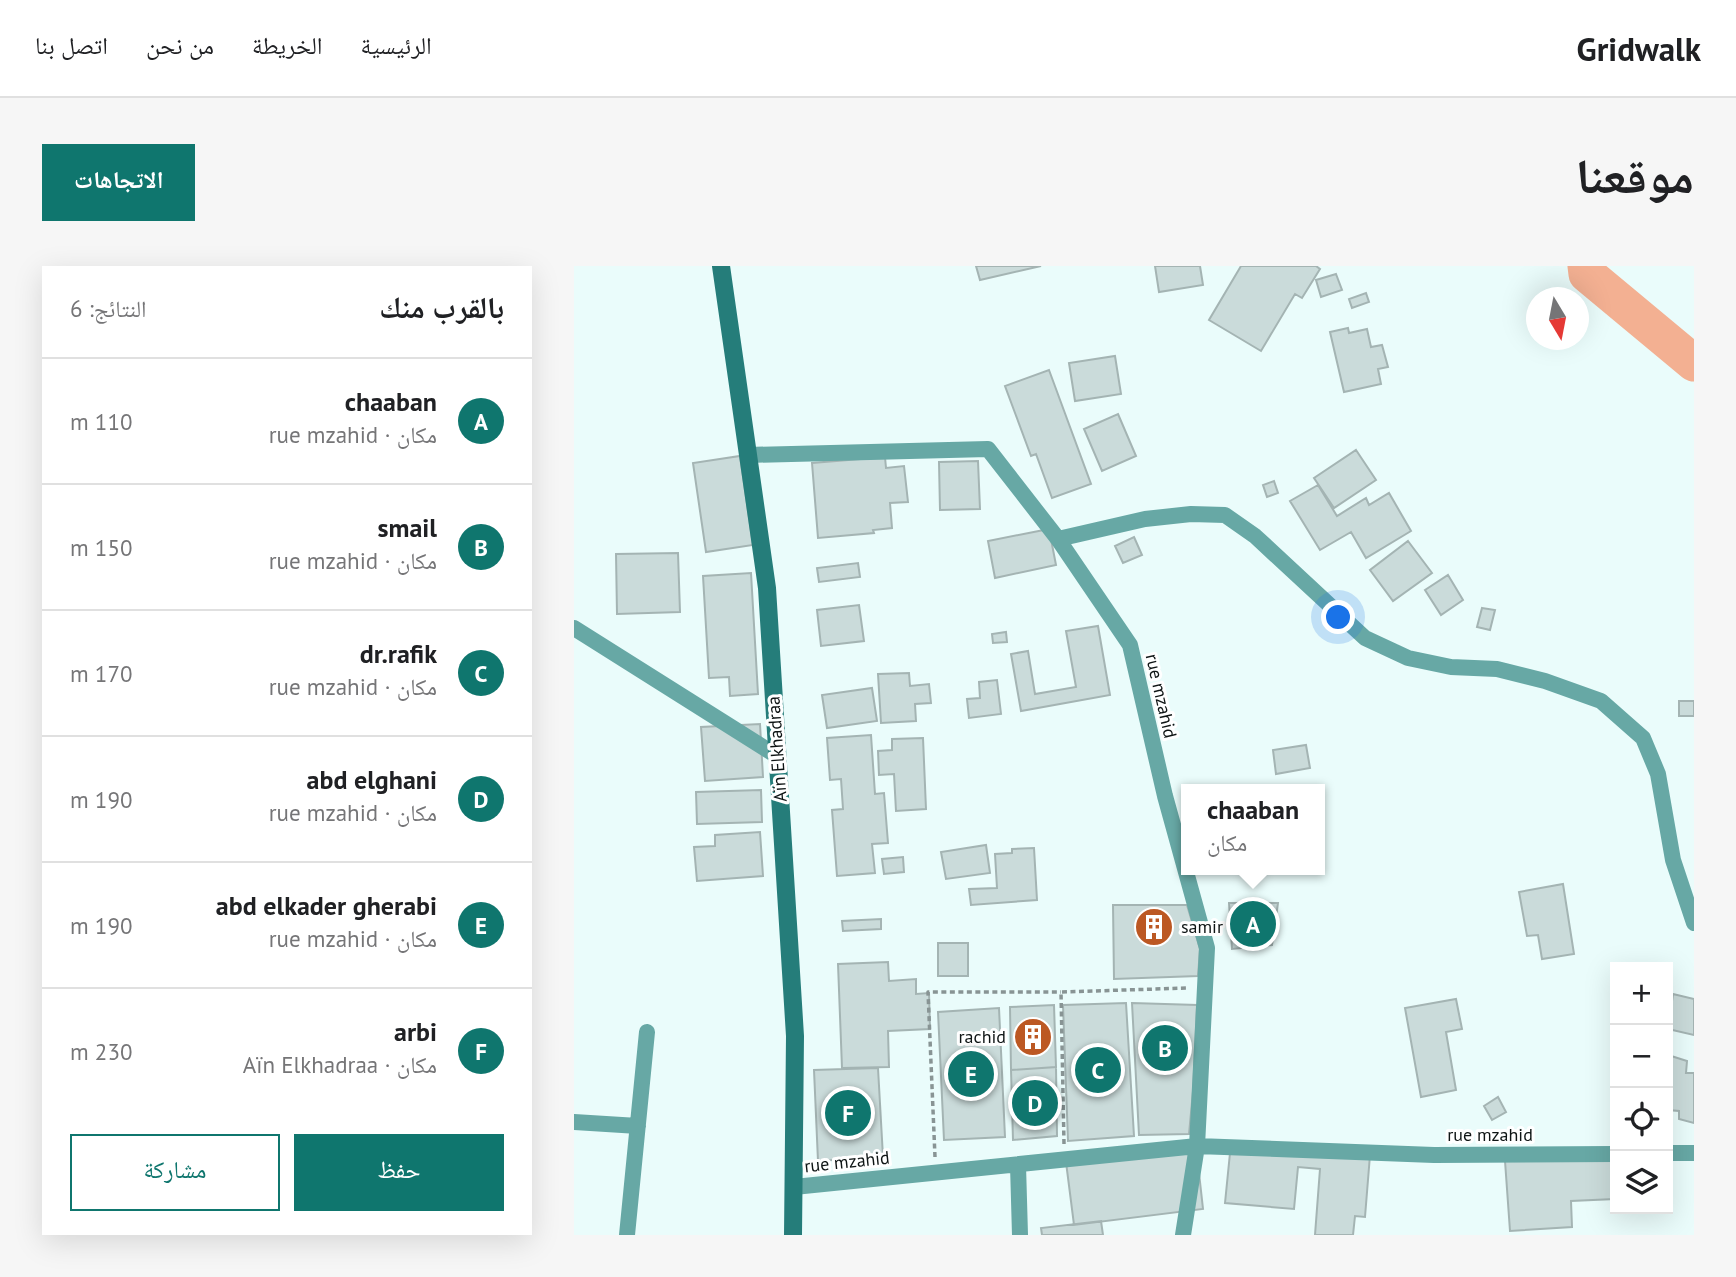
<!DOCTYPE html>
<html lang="ar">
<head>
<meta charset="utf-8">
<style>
	:root { --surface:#fff; --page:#f6f6f6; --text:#202124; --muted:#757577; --line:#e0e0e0; --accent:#0f766e }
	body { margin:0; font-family:"PT Sans","Noto Naskh Arabic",sans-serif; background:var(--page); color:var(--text); direction:rtl }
	.controls { position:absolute; right:21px; bottom:21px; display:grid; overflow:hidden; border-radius:0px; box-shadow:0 7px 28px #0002 }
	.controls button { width:63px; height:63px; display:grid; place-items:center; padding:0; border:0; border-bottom:2px solid var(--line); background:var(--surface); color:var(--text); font:35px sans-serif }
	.compass { position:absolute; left:952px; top:21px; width:63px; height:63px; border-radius:50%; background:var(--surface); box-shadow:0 7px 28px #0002; rotate:170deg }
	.you { position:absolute; left:765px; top:352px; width:24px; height:24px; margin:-18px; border:5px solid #fff; border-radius:50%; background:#1a73e8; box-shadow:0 0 0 10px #1a73e833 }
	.badge { display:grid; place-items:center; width:46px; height:46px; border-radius:50%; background:var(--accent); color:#fff; font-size:23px; font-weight:700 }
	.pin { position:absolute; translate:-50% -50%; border:4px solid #fff; box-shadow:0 2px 7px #0006 }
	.popup { position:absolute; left:607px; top:518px; width:144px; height:91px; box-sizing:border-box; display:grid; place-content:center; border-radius:0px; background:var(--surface); filter:drop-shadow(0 2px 5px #0005); font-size:23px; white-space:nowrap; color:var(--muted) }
	.popup b { font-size:26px; color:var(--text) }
	.popup::after { content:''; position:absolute; left:50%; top:100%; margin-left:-14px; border:14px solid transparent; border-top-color:var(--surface) }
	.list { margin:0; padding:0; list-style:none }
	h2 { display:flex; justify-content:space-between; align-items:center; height:91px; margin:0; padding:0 28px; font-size:30px }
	h2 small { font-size:23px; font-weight:400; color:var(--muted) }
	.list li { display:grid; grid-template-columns:46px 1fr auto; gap:21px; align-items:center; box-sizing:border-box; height:126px; padding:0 28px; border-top:2px solid var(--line) }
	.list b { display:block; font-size:26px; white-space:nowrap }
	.list p { margin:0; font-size:23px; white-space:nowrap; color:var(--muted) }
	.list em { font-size:23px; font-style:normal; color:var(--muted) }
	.actions { display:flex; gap:14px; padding:21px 28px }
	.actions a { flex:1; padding:16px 0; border:2px solid var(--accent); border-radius:0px; text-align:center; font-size:24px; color:var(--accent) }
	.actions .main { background:var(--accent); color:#fff }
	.icon { flex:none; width:38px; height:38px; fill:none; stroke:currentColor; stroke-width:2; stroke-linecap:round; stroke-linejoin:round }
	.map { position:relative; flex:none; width:1120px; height:969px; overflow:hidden; direction:ltr; border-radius:0px }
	header { display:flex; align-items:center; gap:42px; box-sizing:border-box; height:98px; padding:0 35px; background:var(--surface); border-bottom:2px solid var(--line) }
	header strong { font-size:33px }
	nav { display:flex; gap:38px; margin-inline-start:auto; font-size:24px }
	.intro { display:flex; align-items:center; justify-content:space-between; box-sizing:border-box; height:168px; padding:0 42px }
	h1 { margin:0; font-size:49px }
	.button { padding:18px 32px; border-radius:0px; background:var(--accent); color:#fff; font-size:24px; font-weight:700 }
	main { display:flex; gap:42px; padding:0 42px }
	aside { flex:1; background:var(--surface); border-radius:0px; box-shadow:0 7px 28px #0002 }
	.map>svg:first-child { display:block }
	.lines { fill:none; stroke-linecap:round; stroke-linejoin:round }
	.river { stroke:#f3b092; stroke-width:37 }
	.building { fill:#cadbda; stroke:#a4b4b3; stroke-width:2 }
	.path { stroke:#889494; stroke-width:3.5; stroke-dasharray:5 3.5; stroke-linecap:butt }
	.minor { stroke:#67a8a5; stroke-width:16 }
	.secondary { stroke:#257d7a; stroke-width:18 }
	.labels { text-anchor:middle; stroke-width:6; stroke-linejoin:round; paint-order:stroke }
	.street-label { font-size:18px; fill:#0e1414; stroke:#fff }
	.poi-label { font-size:18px; fill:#0e1414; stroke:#fff; text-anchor:start }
</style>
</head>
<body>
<header>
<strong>Gridwalk</strong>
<nav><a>الرئيسية</a><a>الخريطة</a><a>من نحن</a><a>اتصل بنا</a></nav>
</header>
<div class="intro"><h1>موقعنا</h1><a class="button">الاتجاهات</a></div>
<main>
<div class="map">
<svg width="1120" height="969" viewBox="0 0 1120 969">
	<rect width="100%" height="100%" fill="#eafcfb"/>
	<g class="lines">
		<path class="river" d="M1012 0 1013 8 1120 97"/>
	</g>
	<path class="building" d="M402 0H467L406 14Z
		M581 0H626L629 19 585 26Z
		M667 0H742L746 3 728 32 721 28 687 85 635 54Z
		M762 8 768 24 747 31 742 14Z
		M792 27 795 36 778 42 775 33Z
		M774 62 775 67 793 63 797 81 808 79 814 101 804 103 807 118 770 126 756 66Z
		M541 90 547 128 501 135 495 97Z
		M475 104 517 218 478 232 462 188 457 190 431 120Z
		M544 148 562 190 528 205 510 163Z
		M782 184 802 214 760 242 740 212Z
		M166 190 179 279 132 286 119 197Z
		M311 191 312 202 330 200 334 236 316 237 318 262 299 264 300 267 244 272 238 197Z
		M404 195 406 243 366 244 365 196Z
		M700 215 704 227 693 231 689 219Z
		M744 219 763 250 792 232 795 239 815 227 837 265 792 292 777 266 746 284 716 235Z
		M475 263 482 299 421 312 414 275Z
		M560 271 568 289 549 297 541 280Z
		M834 275 858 307 819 335 796 304Z
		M104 287 106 346 43 348 42 288Z
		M284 297 286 311 245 316 243 302Z
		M177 307 184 428 156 430 155 411 135 412 129 310Z
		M874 309 889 334 867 349 851 324Z
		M285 339 290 375 247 380 243 344Z
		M908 342 921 344 916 364 903 361Z
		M524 360 536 429 447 445 437 388 454 385 461 428 502 421 492 365Z
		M432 366 433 376 419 377 418 368Z
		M335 407 336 420 355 418 357 437 341 438 342 455 307 457 304 408Z
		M423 414 427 448 395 452 393 433 406 432 405 416Z
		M298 422 303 455 253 462 248 429Z
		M1105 435H1120V450H1105Z
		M186 458 189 511 131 515 127 461Z
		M297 469 301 528 310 527 314 577 298 578 301 607 263 610 258 544 269 543 267 513 256 514 253 472Z
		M349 472 352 543 322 545 320 508 305 509 304 485 318 484V473Z
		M732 479 736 502 702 508 699 484Z
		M187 524 188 556 123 558 122 526Z
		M186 566 189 610 123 615 120 581 141 580V569Z
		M412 579 416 607 372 613 367 586Z
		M460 582 463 634 397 639 395 623 423 622 421 588 438 587V583Z
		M329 591 330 606 310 608 308 593Z
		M989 618 1000 688 968 693 964 669 953 670 945 626Z
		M655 637H704L698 679 658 683Z
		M539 639H613L626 683 624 710 540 713Z
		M307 653V663L269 665 268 655Z
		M364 677H394V710H364Z
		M314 696 315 715 342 713V728L355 727 356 763 314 765 315 801 268 802 264 698Z
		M1099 728 1120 733V769L1094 763Z
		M882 733 888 763 872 766 882 824 847 831 831 742Z
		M552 737 560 870 494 875 489 739Z
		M558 737 623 739 619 825 615 868 565 869Z
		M480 739 482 801 437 804 436 741Z
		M425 742 431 871 370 874 364 746Z
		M1094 789 1113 795 1112 807H1120V857L1105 853V845L1094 844Z
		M482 801 483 870 439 874 437 804Z
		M304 802 309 891 244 895 240 804Z
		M924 831 932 846 918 854 910 840Z
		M657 877 796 889 791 951 781 950 779 969H741L746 903 724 901 720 943 651 937Z
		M622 880 629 943 500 959 492 896Z
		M1041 888V933L997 935 998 961 936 965 931 895Z
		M527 955 529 969H468L467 962Z"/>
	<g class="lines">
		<path class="path" d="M490 878 487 726 614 722
			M361 891 354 726H487"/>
		<path class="minor" d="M174 189 414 183 484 273 556 379 591 530 633 682 623 880 609 969
			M484 273 571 253 617 248 651 249 681 270 791 372 834 392 877 401 923 403 971 415 1027 435 1069 472 1084 508 1099 594 1120 657
			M0 362 203 490
			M0 856 64 860
			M1094 887H1120
			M444 899 446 969
			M220 921 623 880 860 889 1041 888
			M53 969 73 766"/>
		<path class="secondary" d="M147 0 193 322 221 770 219 969"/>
	</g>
	<defs>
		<symbol id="building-disc" viewBox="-11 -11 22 22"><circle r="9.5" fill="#bc5823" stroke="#fff"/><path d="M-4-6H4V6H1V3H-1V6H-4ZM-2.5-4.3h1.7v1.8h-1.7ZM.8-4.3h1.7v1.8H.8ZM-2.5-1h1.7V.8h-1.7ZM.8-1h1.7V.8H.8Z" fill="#fff"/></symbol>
	</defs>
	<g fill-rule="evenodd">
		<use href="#building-disc" x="558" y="639" width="44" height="44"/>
		<use href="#building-disc" x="437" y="749" width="44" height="44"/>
	</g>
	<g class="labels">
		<g class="street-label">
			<text transform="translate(587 430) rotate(77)" y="6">rue mzahid</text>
			<text transform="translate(203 483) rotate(-94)" y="6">Aïn Elkhadraa</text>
			<text x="916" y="875">rue mzahid</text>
			<text transform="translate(273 896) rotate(-6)" y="6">rue mzahid</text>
		</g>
		<g class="poi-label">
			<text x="607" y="667">samir</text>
			<text x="432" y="777" text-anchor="end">rachid</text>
		</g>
	</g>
</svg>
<div class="controls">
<button>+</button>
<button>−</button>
<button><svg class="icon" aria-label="locate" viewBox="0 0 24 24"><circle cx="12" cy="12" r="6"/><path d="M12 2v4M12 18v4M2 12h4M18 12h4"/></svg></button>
<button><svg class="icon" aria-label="layers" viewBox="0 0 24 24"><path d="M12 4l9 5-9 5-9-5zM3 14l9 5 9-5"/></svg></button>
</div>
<svg class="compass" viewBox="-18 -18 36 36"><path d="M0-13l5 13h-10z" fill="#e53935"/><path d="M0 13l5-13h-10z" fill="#757577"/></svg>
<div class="you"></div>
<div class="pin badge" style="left:679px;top:658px">A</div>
<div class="popup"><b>chaaban</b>مكان</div>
<div class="pin badge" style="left:591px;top:782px">B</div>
<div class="pin badge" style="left:524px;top:804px">C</div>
<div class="pin badge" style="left:461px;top:837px">D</div>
<div class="pin badge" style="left:397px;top:808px">E</div>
<div class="pin badge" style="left:274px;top:847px">F</div>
</div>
<aside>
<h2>بالقرب منك<small>النتائج: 6</small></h2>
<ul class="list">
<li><span class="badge">A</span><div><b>chaaban</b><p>مكان · rue mzahid</p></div><em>110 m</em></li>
<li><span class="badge">B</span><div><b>smail</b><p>مكان · rue mzahid</p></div><em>150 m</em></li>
<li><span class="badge">C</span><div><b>dr.rafik</b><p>مكان · rue mzahid</p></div><em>170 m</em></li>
<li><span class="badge">D</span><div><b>abd elghani</b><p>مكان · rue mzahid</p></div><em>190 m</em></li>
<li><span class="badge">E</span><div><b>abd elkader gherabi</b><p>مكان · rue mzahid</p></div><em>190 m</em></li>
<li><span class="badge">F</span><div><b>arbi</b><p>مكان · Aïn Elkhadraa</p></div><em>230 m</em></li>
</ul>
<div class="actions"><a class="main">حفظ</a><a>مشاركة</a></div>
</aside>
</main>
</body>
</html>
